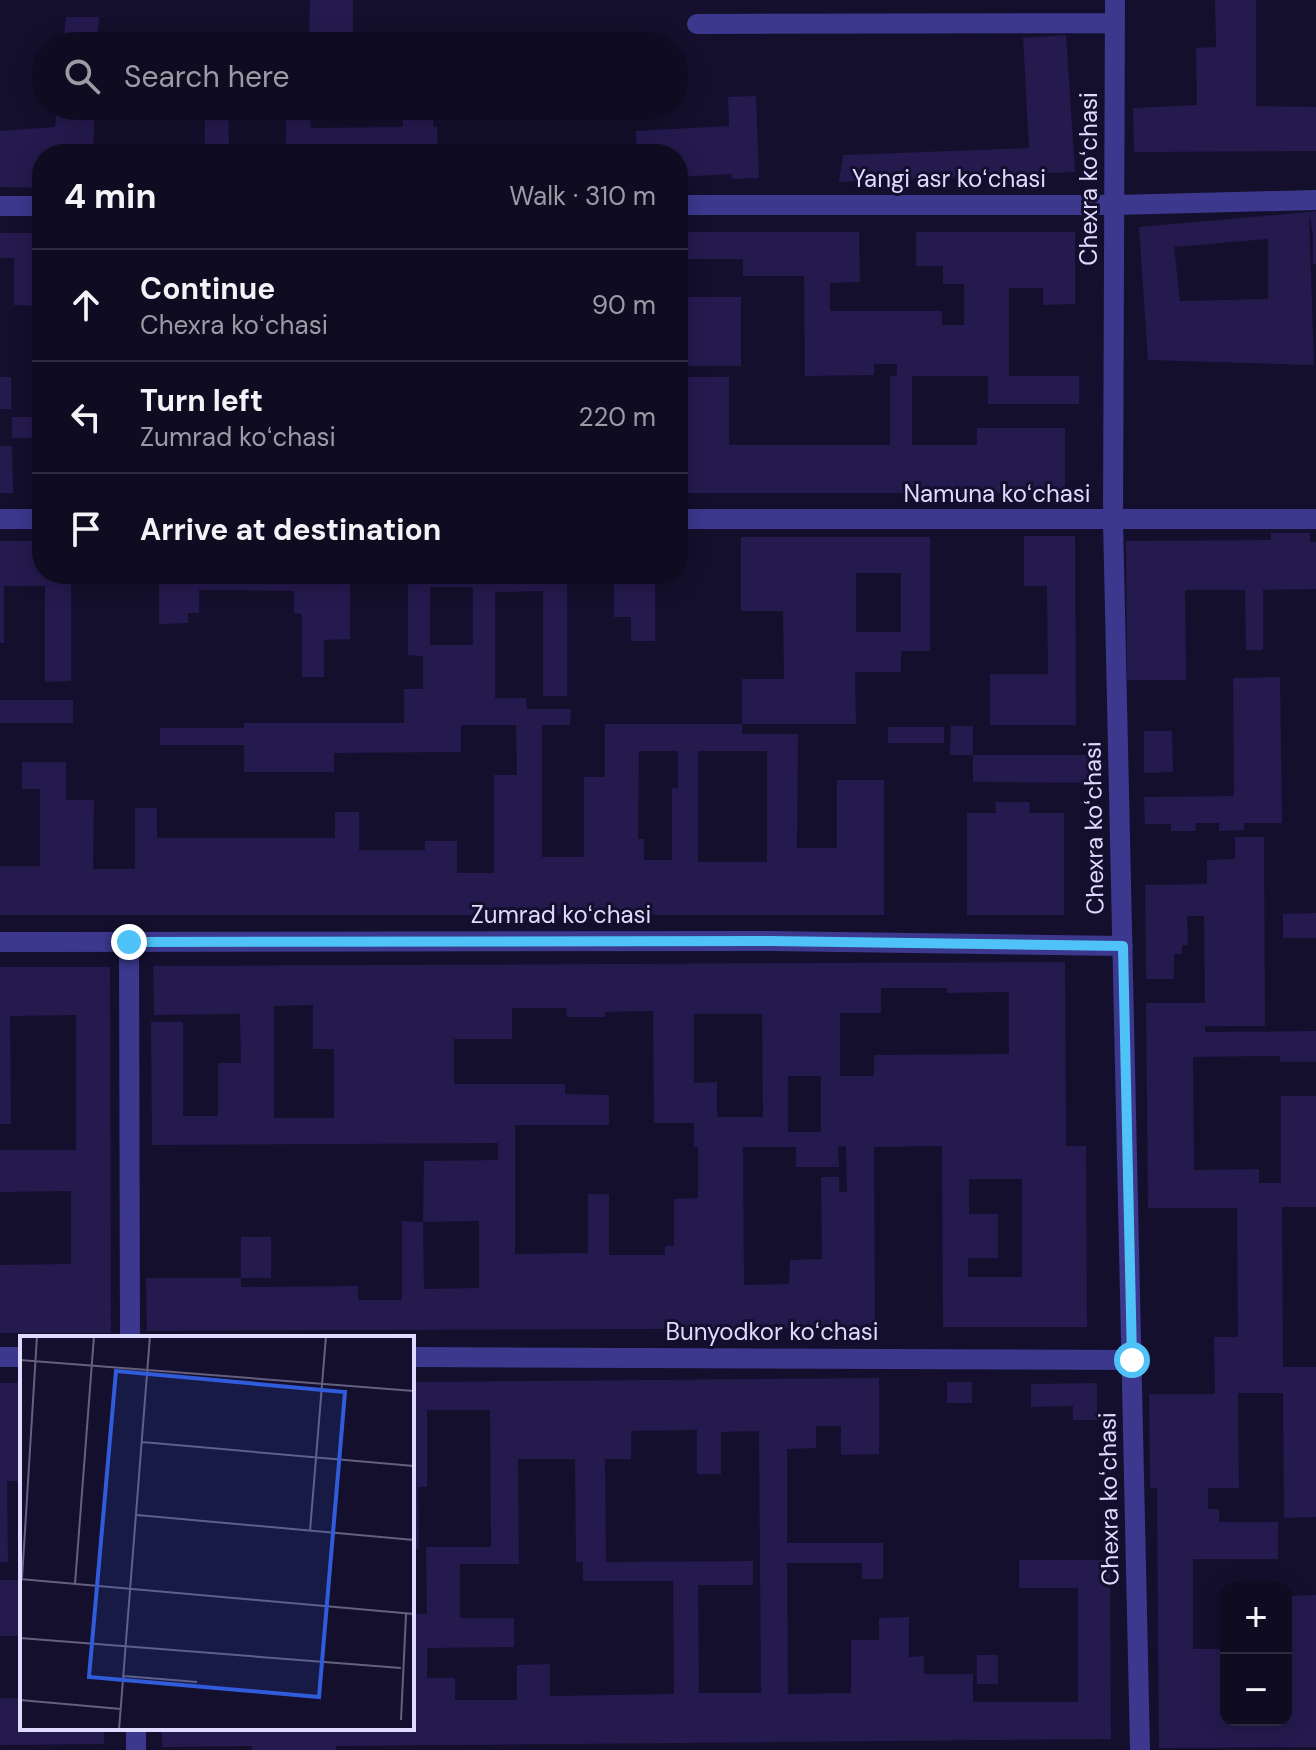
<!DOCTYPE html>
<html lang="en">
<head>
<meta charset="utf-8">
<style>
	:root { --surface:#0f0b21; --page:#18142a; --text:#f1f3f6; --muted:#9b9ba5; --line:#2f2b3f }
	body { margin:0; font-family:"DM Sans",sans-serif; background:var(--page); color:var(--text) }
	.controls { position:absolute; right:24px; bottom:24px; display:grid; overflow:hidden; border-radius:16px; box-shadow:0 4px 20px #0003 }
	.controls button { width:72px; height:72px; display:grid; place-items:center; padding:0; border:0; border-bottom:2px solid var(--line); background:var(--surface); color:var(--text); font:40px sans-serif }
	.stop { position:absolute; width:24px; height:24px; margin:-18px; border:6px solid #4fc3f7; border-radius:50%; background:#fff }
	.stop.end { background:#4fc3f7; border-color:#fff; box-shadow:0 2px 8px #0008 }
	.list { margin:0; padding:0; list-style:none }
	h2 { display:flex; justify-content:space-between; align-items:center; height:104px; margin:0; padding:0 32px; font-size:34px }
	h2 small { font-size:26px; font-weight:400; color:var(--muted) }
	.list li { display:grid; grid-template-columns:52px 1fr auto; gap:24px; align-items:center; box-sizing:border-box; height:112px; padding:0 32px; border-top:2px solid var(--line) }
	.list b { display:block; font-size:30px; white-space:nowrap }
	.list p { margin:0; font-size:26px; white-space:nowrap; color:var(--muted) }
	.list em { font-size:26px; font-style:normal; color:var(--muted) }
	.icon { flex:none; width:44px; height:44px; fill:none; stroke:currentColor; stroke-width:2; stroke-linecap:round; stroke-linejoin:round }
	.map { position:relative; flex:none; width:1316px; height:1750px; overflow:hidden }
	.search { position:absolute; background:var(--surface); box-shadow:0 4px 20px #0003; left:32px; top:32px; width:656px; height:88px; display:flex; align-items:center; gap:20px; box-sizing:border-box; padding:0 28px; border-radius:44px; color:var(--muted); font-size:30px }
	.panel { position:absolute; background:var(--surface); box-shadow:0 4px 20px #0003; left:32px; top:144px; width:656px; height:440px; border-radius:32px }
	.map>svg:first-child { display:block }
	.building { fill:#251a4e; fill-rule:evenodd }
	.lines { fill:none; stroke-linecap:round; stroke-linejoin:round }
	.minor { stroke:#3b388e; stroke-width:20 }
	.route { stroke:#4fc3f7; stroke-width:10 }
	.labels { text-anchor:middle; stroke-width:6; stroke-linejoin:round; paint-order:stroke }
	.street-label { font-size:24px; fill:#dfdaff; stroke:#140f2c }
	.inset-road { fill:none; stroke:#656080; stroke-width:2 }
	.view { fill:#305cdc; fill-opacity:0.15; stroke:#305cdc; stroke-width:4 }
	.inset-edge { fill:none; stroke:#dfdaff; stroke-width:4 }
</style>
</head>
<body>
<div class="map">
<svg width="1316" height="1750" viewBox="0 0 1316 1750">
	<rect width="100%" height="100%" fill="#140f2c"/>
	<path class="building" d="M310 0H353V41L309 40Z
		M1215 0H1256V106L1316 107V151L1134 152 1133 108 1197 105 1196 48 1216 47Z
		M66 17H99L97 46H63Z
		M1066 35 1075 172 839 182 843 155 1029 148 1023 38Z
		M756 96 759 178 732 179 731 174 678 177V154H637L636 131 729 126 728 97Z
		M57 106H95L93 154H42V188L0 187V131L55 127Z
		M205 106H228L229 145 286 144V114L310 113 311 128 403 127V106H433V127H437L438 154H205Z
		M1316 211V264H1313V236L1309 212Z
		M1309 212 1314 365 1148 360 1139 227ZM1268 239V299L1180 301 1174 247Z
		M678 232H859L860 282 830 283V311H942V325H964V284H943V266H916V232H1075V304L1043 305V288H1009V376H1079V404H988V376H912V445H977V428H1065V493H678V377H729V445H890V376H897V364H874V375L805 376 804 276H743V259H682V297H741V366H682V310H678Z
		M0 233H42V306L14 305V258H0Z
		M0 377H11V409H0Z
		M12 417H42V438H12Z
		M0 446H12L13 493H0Z
		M1271 533H1310V542H1316V589L1263 590V650H1246L1245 590H1185L1186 680H1127L1126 541 1271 540Z
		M1024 536H1075L1076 725H990V674H1048L1047 586H1024Z
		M741 537H930V651H901V672H855L856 724H742V679H784L783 611H741ZM856 573H901V632H856Z
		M0 541H42V574H71V681L45 682V586H4V643H0Z
		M91 574H110V583H91Z
		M159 574H350V639L324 640V677H302V614L294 613V591L199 590V613H188V623L159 624Z
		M408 574H655V641H631V617H614V583H567V696H543V591L495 592V698H526L527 709H571L570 725H542V857H584V777H605V724H742V734H798L797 848H837V780H884V915H0V866H40V789H22V762H66V800H94L93 869H135V808H157V838H335V812H359V850H425V841H457V873H494V775H517L516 725H461V752L334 753V772H244V745H160V728H244V723H404V689H423V656L408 655ZM430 587H473V645H430ZM639 751H678V788H672V860H644V839H638ZM698 751H767V862H698Z
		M1280 677 1282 823H1244V830L1219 831V823H1195L1196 831H1171V824H1145L1144 797 1234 796 1233 678Z
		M0 700H73V723H0Z
		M951 726H973V755H950Z
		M888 727H944V743H888Z
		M1144 731H1172L1173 772 1144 773Z
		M973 755H1094L1095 783 973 782Z
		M995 802H1030L1029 813H1064V915H967V813H996Z
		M1235 837H1264L1265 1026H1205V1032L1316 1031V1062H1280V1056L1193 1057 1194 1170 1259 1169V1183H1281V1096H1316V1207H1282L1283 1367H1316V1517L1284 1518 1283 1393H1238L1239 1488H1208V1509H1219V1522H1278V1559H1193V1649H1226V1720H1286V1602H1289V1596L1316 1595V1747L1159 1748 1157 1488H1150L1149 1394H1215L1214 1337H1238L1237 1208H1148L1146 1003H1205L1204 916H1187L1188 945H1182V954H1174V979H1146L1145 885 1207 884V860L1235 859Z
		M1316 913V938H1283V914Z
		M1065 962 1066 1146H1086L1087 1327H943L942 1146 874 1147 875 1328 147 1331 146 1278H241V1287L358 1286V1300H402V1221L423 1222 424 1161 498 1160V1143L152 1145 151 1022H183V1116H218V1063H241L240 1014 154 1015 153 966ZM881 988H947V993L1009 992V1054L874 1055V1076H840V1013H881ZM313 1005V1049H334V1118H274V1006ZM512 1008H566L567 1017H605V1012L653 1011 654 1123H694V1147H698V1198L674 1199V1246H665V1255H609V1194H588V1253L515 1254V1125H609V1095L565 1094V1084H454V1039H512ZM694 1014H762L763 1117H717V1082L694 1083ZM788 1076H821V1132H788ZM846 1146 847 1192H839V1177H821L822 1259 790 1260 789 1284 744 1285 743 1147H796V1167H839L838 1147ZM969 1179H1022V1277H968V1258H998V1214H969ZM479 1221V1288L424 1289 423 1222Z
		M0 967H110L111 1333H0V1265L71 1264V1191L0 1192V1150H76V1015L10 1016 11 1124H0Z
		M241 1237H271V1278H241Z
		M879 1378V1454L841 1455V1426H816V1448L787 1449V1543H883V1579H862V1563H787L788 1694 851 1693V1640H879V1618L909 1617V1657L924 1656V1674H973V1702H1078V1588H1019V1560H1110L1111 1739 336 1746V1750H252V1746L162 1747V1728H412V1614H427L426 1547H491L490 1410H427V1487H418L419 1549H412V1382ZM697 1430V1474H721V1432L759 1431 761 1693H699L698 1585H753V1561L606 1562 605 1459H631V1431ZM518 1459H575L576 1562H583V1581H673L674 1694 550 1696V1664L517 1665V1700H455V1678H427V1648L514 1647V1618H460V1564H519Z
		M947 1382H972V1403H947Z
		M0 1383H22V1481H7L8 1562H0Z
		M1097 1383V1420H1073V1406L1031 1407V1384Z
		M0 1580H22V1636H0Z
		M977 1655H998V1684H977Z
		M0 1698H22V1728H104V1744L0 1745Z"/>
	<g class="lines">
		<path class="minor" d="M1115 0 1113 520 1140 1750
			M697 24 1115 23
			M678 205H1115L1316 200
			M0 206H42
			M0 519H42
			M678 519H1316
			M0 942 769 941 1123 946
			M129 942 130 1338
			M0 1357H22
			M412 1357 1132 1360
			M136 1728V1750"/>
	</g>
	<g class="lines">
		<path class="route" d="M129 942 769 941 1123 946 1132 1360"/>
	</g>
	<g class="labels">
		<g class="street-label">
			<text x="949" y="187">Yangi asr koʻchasi</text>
			<text transform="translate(1089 179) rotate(-90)" y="8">Chexra koʻchasi</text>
			<text x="997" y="502">Namuna koʻchasi</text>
			<text transform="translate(1094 828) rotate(-91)" y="8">Chexra koʻchasi</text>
			<text x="561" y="923">Zumrad koʻchasi</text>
			<text x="772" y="1340">Bunyodkor koʻchasi</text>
			<text transform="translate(1109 1499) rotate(-91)" y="8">Chexra koʻchasi</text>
		</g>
	</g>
	<g transform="translate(20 1336)">
		<rect width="394" height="394" fill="#140f2c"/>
		<path class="inset-road" d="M0 24 394 55M122 106 394 130M117 179 394 204M290 195 306 0M0 243 394 278M2 243 17 0M55 248 74 0M0 302 381 332M104 340 177 346M0 364 101 373M381 384 386 278M99 394 130 0"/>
		<path class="view" d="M96 35 325 56 299 361 69 341Z"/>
		<rect width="394" height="394" class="inset-edge"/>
	</g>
</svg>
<div class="controls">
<button>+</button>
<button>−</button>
</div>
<div class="stop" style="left:1132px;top:1360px"></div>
<div class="stop end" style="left:129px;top:942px"></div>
<div class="search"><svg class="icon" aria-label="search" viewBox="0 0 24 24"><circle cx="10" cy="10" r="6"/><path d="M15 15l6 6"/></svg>Search here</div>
<section class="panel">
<h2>4 min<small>Walk · 310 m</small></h2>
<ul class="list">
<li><svg class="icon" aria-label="ahead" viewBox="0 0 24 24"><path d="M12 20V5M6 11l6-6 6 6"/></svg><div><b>Continue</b><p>Chexra koʻchasi</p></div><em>90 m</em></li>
<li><svg class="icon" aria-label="left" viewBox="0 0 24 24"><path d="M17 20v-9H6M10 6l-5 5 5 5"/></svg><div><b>Turn left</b><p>Zumrad koʻchasi</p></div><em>220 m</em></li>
<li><svg class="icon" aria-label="arrive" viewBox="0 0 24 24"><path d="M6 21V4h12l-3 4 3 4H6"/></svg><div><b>Arrive at destination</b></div></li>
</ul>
</section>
</div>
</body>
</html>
